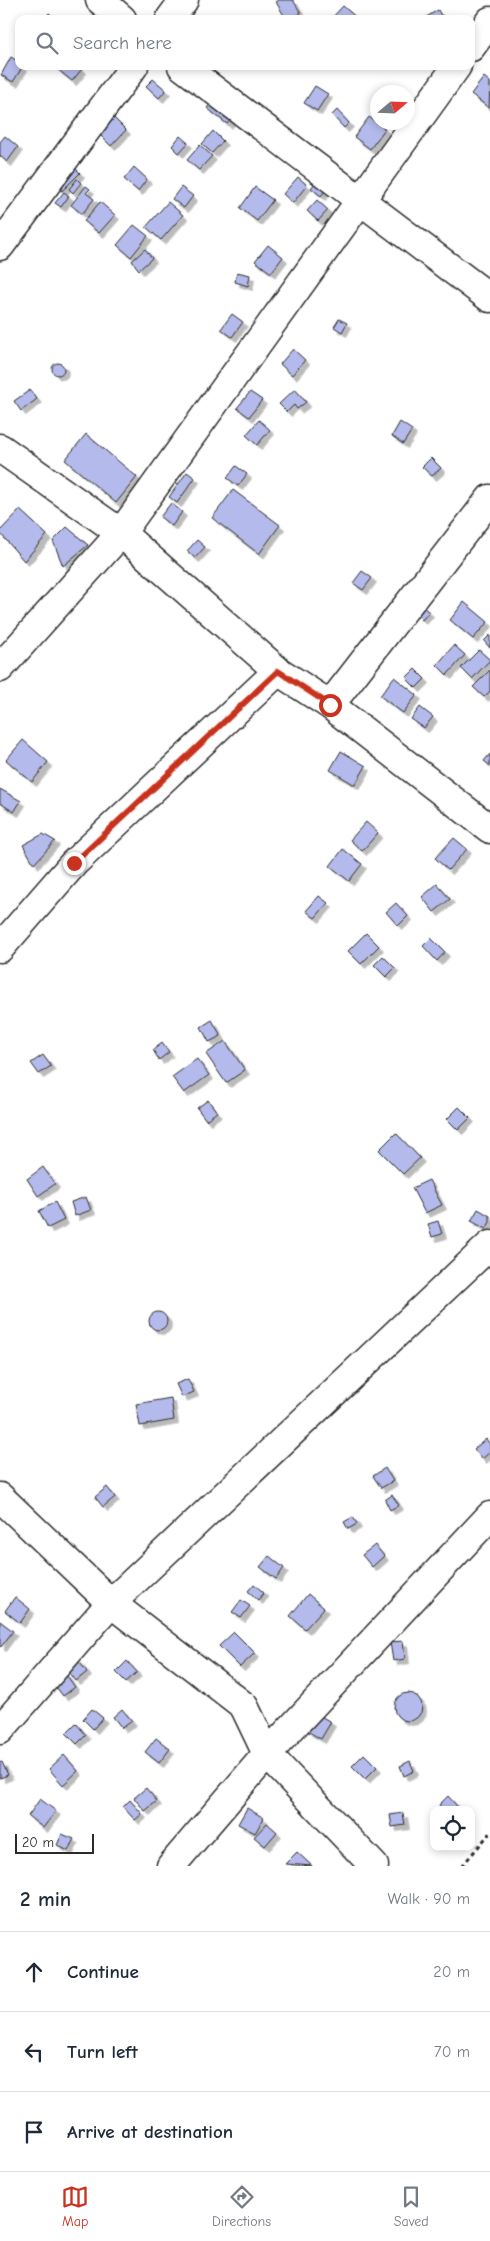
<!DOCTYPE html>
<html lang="en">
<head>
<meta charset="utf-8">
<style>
	:root { --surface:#fff; --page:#f2f2f3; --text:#1f2937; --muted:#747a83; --line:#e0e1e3; --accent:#c8321e }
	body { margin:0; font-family:"Comic Neue",sans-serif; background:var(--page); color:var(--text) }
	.controls { position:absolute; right:15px; bottom:15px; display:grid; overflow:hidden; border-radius:10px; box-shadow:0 2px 8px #0003 }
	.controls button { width:45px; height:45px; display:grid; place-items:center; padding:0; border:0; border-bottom:1px solid var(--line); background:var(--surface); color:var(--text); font:25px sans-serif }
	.compass { position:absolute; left:370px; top:85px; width:45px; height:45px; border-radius:50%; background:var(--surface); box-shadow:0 2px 8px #0003; rotate:71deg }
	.scale { position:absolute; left:15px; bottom:12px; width:79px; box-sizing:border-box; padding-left:5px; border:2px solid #2b2b2b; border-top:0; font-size:14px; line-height:18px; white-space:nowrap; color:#2b2b2b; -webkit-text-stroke:4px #fff; paint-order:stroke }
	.stop { position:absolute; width:15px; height:15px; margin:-11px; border:4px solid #c8321e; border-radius:50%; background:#fff }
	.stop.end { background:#c8321e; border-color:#fff; box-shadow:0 1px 5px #0008 }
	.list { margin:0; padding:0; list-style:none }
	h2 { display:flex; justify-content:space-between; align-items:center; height:65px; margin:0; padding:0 20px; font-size:21px }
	h2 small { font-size:16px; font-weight:400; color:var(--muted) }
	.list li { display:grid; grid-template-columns:32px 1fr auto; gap:15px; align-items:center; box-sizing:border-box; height:80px; padding:0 20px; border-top:1px solid var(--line) }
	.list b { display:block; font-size:19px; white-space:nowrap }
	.list em { font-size:16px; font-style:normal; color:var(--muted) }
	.icon { flex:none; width:28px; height:28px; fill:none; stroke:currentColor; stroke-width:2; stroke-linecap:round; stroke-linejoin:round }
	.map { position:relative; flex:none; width:490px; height:1866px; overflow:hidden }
	.search { position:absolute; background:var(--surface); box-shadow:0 2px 8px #0003; left:15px; right:15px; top:15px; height:55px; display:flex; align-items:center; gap:12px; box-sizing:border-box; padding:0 18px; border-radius:10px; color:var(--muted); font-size:19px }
	.sheet { height:305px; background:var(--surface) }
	nav { display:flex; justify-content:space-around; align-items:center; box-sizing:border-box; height:70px; border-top:1px solid var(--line); background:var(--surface); font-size:14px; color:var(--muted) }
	nav a { display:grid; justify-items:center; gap:2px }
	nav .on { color:var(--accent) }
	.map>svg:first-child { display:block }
	.building { fill:#b4baeb; stroke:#2b2b2b; filter:url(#shadow) }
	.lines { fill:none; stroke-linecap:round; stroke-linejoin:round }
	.minor-casing { stroke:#2b2b2b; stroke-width:31 }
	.path { stroke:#2b2b2b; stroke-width:3; stroke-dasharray:4 4; stroke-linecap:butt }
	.minor { stroke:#fff; stroke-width:28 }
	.route { stroke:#c8321e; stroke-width:6 }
</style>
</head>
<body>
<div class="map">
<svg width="490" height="1866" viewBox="0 0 490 1866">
	<defs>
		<filter id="shadow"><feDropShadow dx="4.5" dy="4.5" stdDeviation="0" flood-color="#0004"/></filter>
	</defs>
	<rect width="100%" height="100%" fill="#fff"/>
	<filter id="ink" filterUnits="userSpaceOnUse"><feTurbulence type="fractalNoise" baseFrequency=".02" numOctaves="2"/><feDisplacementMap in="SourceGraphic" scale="10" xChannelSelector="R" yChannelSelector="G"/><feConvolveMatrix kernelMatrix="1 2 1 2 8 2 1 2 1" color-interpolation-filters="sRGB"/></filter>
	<g filter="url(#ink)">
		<path class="building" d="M279 0H293L301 13 293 19H286L276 2Z
			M343 6 358 19H331Z
			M438 10 443 19H423Z
			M49 13 56 19H45Z
			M11 57 19 62V66H23L13 82 1 75Z
			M60 66H79L82 69 72 81 57 69Z
			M484 77 490 82 489 108 471 94Z
			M153 79 166 90 159 98 146 86Z
			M315 86 328 94 317 111 304 103Z
			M213 101 233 117 227 124 207 108Z
			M337 110 349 123 344 128 332 115Z
			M369 117 385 129 370 149 354 137Z
			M114 118 126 130 111 146 99 134Z
			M213 131 223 141 212 153 202 144Z
			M5 136 18 147 7 162 0 156V142Z
			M180 136 188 143 179 153 172 146Z
			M200 145 212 156 199 170 187 160Z
			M73 166 80 173 62 191 55 185Z
			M134 167 147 179 138 191 124 179Z
			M321 176 330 184 321 196 311 188Z
			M298 177 307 185 293 203 283 194Z
			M77 179 81 183 73 193 69 189Z
			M86 186 90 189 86 193 94 199 82 214 71 205Z
			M181 187 193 196 184 208 172 199Z
			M255 187 273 200 257 221 240 208Z
			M64 192 69 196 61 207 55 203Z
			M317 200 328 210 318 221 307 211Z
			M100 202 115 215 99 233 84 221Z
			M168 202 183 215 161 240 146 227Z
			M134 225 148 236 131 257 117 245Z
			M268 245 283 257 271 273 255 261Z
			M145 249 152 258 139 270 132 261Z
			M237 272 250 275 248 286 235 282Z
			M232 314 243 322 232 337 221 329Z
			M339 319 347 323 342 332 334 327Z
			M293 349 305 360 292 375 280 364Z
			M52 369a6 6 0 1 1 12 0a6 6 0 1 1-12 0Z
			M295 389 306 402 297 409 294 405 287 412 279 404Z
			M30 390 37 399 21 411 14 401Z
			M250 392 262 400 249 417 237 408Z
			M259 420 270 430 257 445 246 435Z
			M400 422 412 430 403 444 392 436Z
			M86 434 137 477 116 503 65 460Z
			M431 458 441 468 432 476 422 467Z
			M236 466 247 474 238 486 227 478Z
			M187 472 195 478 177 503 169 497Z
			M233 490 280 525 259 554 212 518Z
			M171 503 182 512 172 526 160 517Z
			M20 510 47 535 24 561 0 533V531Z
			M67 527 88 545 63 566 53 541Z
			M197 540 205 547 195 558 187 551Z
			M362 571 372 578 363 590 353 583Z
			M464 602 488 622 473 639 450 620Z
			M422 606 429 612 422 620 416 614Z
			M490 635V648L484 641Z
			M454 645 465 655 447 675 437 665Z
			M479 650 490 660 472 679 461 668Z
			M415 669 425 679 416 688 406 678Z
			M490 670V691L484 697 473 687Z
			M394 677 417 695 403 713 380 696Z
			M420 707 433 717 424 728 411 719Z
			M23 740 48 762 32 782 6 760Z
			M341 751 366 766 355 785 330 770Z
			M490 754V766L484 761Z
			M0 789 21 801 14 812 0 803Z
			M366 822 378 833 362 851 350 840Z
			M43 834 55 841 34 864 23 845Z
			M454 838 467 849 448 870 435 858Z
			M343 849 362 864 349 881 330 866Z
			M437 884 450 899 434 912 422 897Z
			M319 896 328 903 315 918 306 911Z
			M396 903 408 916 398 926 386 912Z
			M366 933 379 946 361 964 348 951Z
			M431 938 445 952 437 961 423 946Z
			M383 956 395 968 386 977 374 965Z
			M212 1020 221 1036 209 1042 201 1027Z
			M225 1041 245 1070 226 1083 206 1054Z
			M162 1043 169 1052 159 1060 153 1050Z
			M43 1055 51 1066 39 1074 31 1063Z
			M197 1059 209 1075 184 1093 172 1077Z
			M208 1100 217 1112 206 1120 197 1108Z
			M459 1107 470 1118 458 1130 447 1119Z
			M396 1133 420 1158 403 1174 379 1150Z
			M43 1167 55 1184 38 1196 27 1179Z
			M429 1180 442 1205 425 1213 412 1188Z
			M86 1197 91 1210 75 1216 71 1202Z
			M55 1202 64 1220 48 1228 39 1211Z
			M478 1209 490 1216V1222L486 1229 471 1221Z
			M438 1221 442 1234 432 1237 428 1224Z
			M149 1321a9 9 0 1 1 18 0a9 9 0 1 1-18 0Z
			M188 1379 194 1392 182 1397 176 1384Z
			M171 1398 174 1420 140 1426 136 1404Z
			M486 1439 490 1444V1452L482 1459 474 1449Z
			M385 1468 393 1481 381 1488 373 1476Z
			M107 1487 115 1497 103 1507 95 1497Z
			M392 1495 399 1505 390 1510 385 1500Z
			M353 1517 357 1524 348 1529 344 1522Z
			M375 1545 384 1556 372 1567 362 1555Z
			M269 1556 284 1568 276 1579 260 1567Z
			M254 1584 264 1593 258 1600 248 1591Z
			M308 1594 324 1608 305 1629 290 1616Z
			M15 1597 30 1609 20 1623 5 1611Z
			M241 1600 250 1606 241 1618 232 1612Z
			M0 1621 13 1631 1 1647 0 1646Z
			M234 1632 255 1653 240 1667 219 1646Z
			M403 1641 405 1659 393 1661 390 1642Z
			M77 1659 87 1672 76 1681 66 1668Z
			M127 1661 137 1672 126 1682 116 1672Z
			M65 1673 75 1687 63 1696 53 1683Z
			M394 1707a14 14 0 1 1 28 0a14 14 0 1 1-28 0Z
			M92 1709 103 1718 93 1729 83 1719Z
			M122 1709 132 1721 122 1728 113 1717Z
			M317 1714 331 1722 321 1739 307 1731Z
			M76 1723 86 1735 77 1744 66 1733Z
			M156 1738 170 1749 159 1763 145 1752Z
			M364 1754 377 1767 365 1779 352 1766Z
			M64 1755 78 1771 63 1785 49 1769Z
			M410 1761 414 1771 404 1776 400 1766Z
			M2 1762 8 1775 0 1778V1763Z
			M146 1788 157 1801 145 1811 134 1798Z
			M448 1796 457 1806 454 1810H443L439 1805Z
			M40 1799 56 1811 43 1828 28 1816Z
			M130 1800 142 1814 135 1820 123 1807Z
			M247 1808 264 1818 255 1833 238 1824Z
			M403 1813 405 1825 392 1827 390 1815Z
			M267 1823 277 1832 265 1846 254 1837Z
			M62 1834 74 1839 68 1851 57 1845Z
			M297 1852 312 1866 285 1864Z"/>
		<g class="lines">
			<defs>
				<path id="minor" d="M100 0 122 19
					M170 19 184 0
					M471 47 490 21
					M182 66 490 298
					M0 246 134 66
					M0 448 121 533 278 671 330 705 490 829
					M0 668 121 533 457 66
					M330 705 490 499
					M0 948 74 863 278 671
					M0 1497 111 1603 244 1706 267 1754 374 1866
					M0 1730 111 1603 490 1245
					M171 1866 267 1754 490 1516"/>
			</defs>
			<use href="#minor" class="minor-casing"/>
			<path class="path" d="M462 1866 490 1833"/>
			<use href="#minor" class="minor"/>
		</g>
	</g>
	<g class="lines" filter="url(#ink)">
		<path class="route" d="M74 863 278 671 330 705"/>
	</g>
</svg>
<div class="controls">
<button><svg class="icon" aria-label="locate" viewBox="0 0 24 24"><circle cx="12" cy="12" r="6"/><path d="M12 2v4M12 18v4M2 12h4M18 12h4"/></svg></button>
</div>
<svg class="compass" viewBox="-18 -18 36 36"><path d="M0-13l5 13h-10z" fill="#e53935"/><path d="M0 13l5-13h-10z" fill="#747a83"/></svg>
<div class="scale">20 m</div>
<div class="stop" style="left:330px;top:705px"></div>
<div class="stop end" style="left:74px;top:863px"></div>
<div class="search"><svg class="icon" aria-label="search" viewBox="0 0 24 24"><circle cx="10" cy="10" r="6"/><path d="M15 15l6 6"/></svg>Search here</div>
</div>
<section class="sheet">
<h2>2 min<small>Walk · 90 m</small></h2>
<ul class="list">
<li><svg class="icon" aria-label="ahead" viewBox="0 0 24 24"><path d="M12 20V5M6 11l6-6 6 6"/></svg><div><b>Continue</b></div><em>20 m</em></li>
<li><svg class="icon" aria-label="left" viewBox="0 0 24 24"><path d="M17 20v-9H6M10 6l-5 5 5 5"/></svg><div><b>Turn left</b></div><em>70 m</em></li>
<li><svg class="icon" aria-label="arrive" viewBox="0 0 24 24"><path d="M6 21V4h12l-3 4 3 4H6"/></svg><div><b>Arrive at destination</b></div></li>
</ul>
</section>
<nav>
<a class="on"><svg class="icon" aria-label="map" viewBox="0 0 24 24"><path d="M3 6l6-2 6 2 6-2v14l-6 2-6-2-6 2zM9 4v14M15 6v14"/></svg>Map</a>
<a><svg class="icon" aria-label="directions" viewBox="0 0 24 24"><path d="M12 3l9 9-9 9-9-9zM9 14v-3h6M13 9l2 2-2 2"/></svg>Directions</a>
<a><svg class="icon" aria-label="saved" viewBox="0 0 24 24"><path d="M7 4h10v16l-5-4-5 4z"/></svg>Saved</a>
</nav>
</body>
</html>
